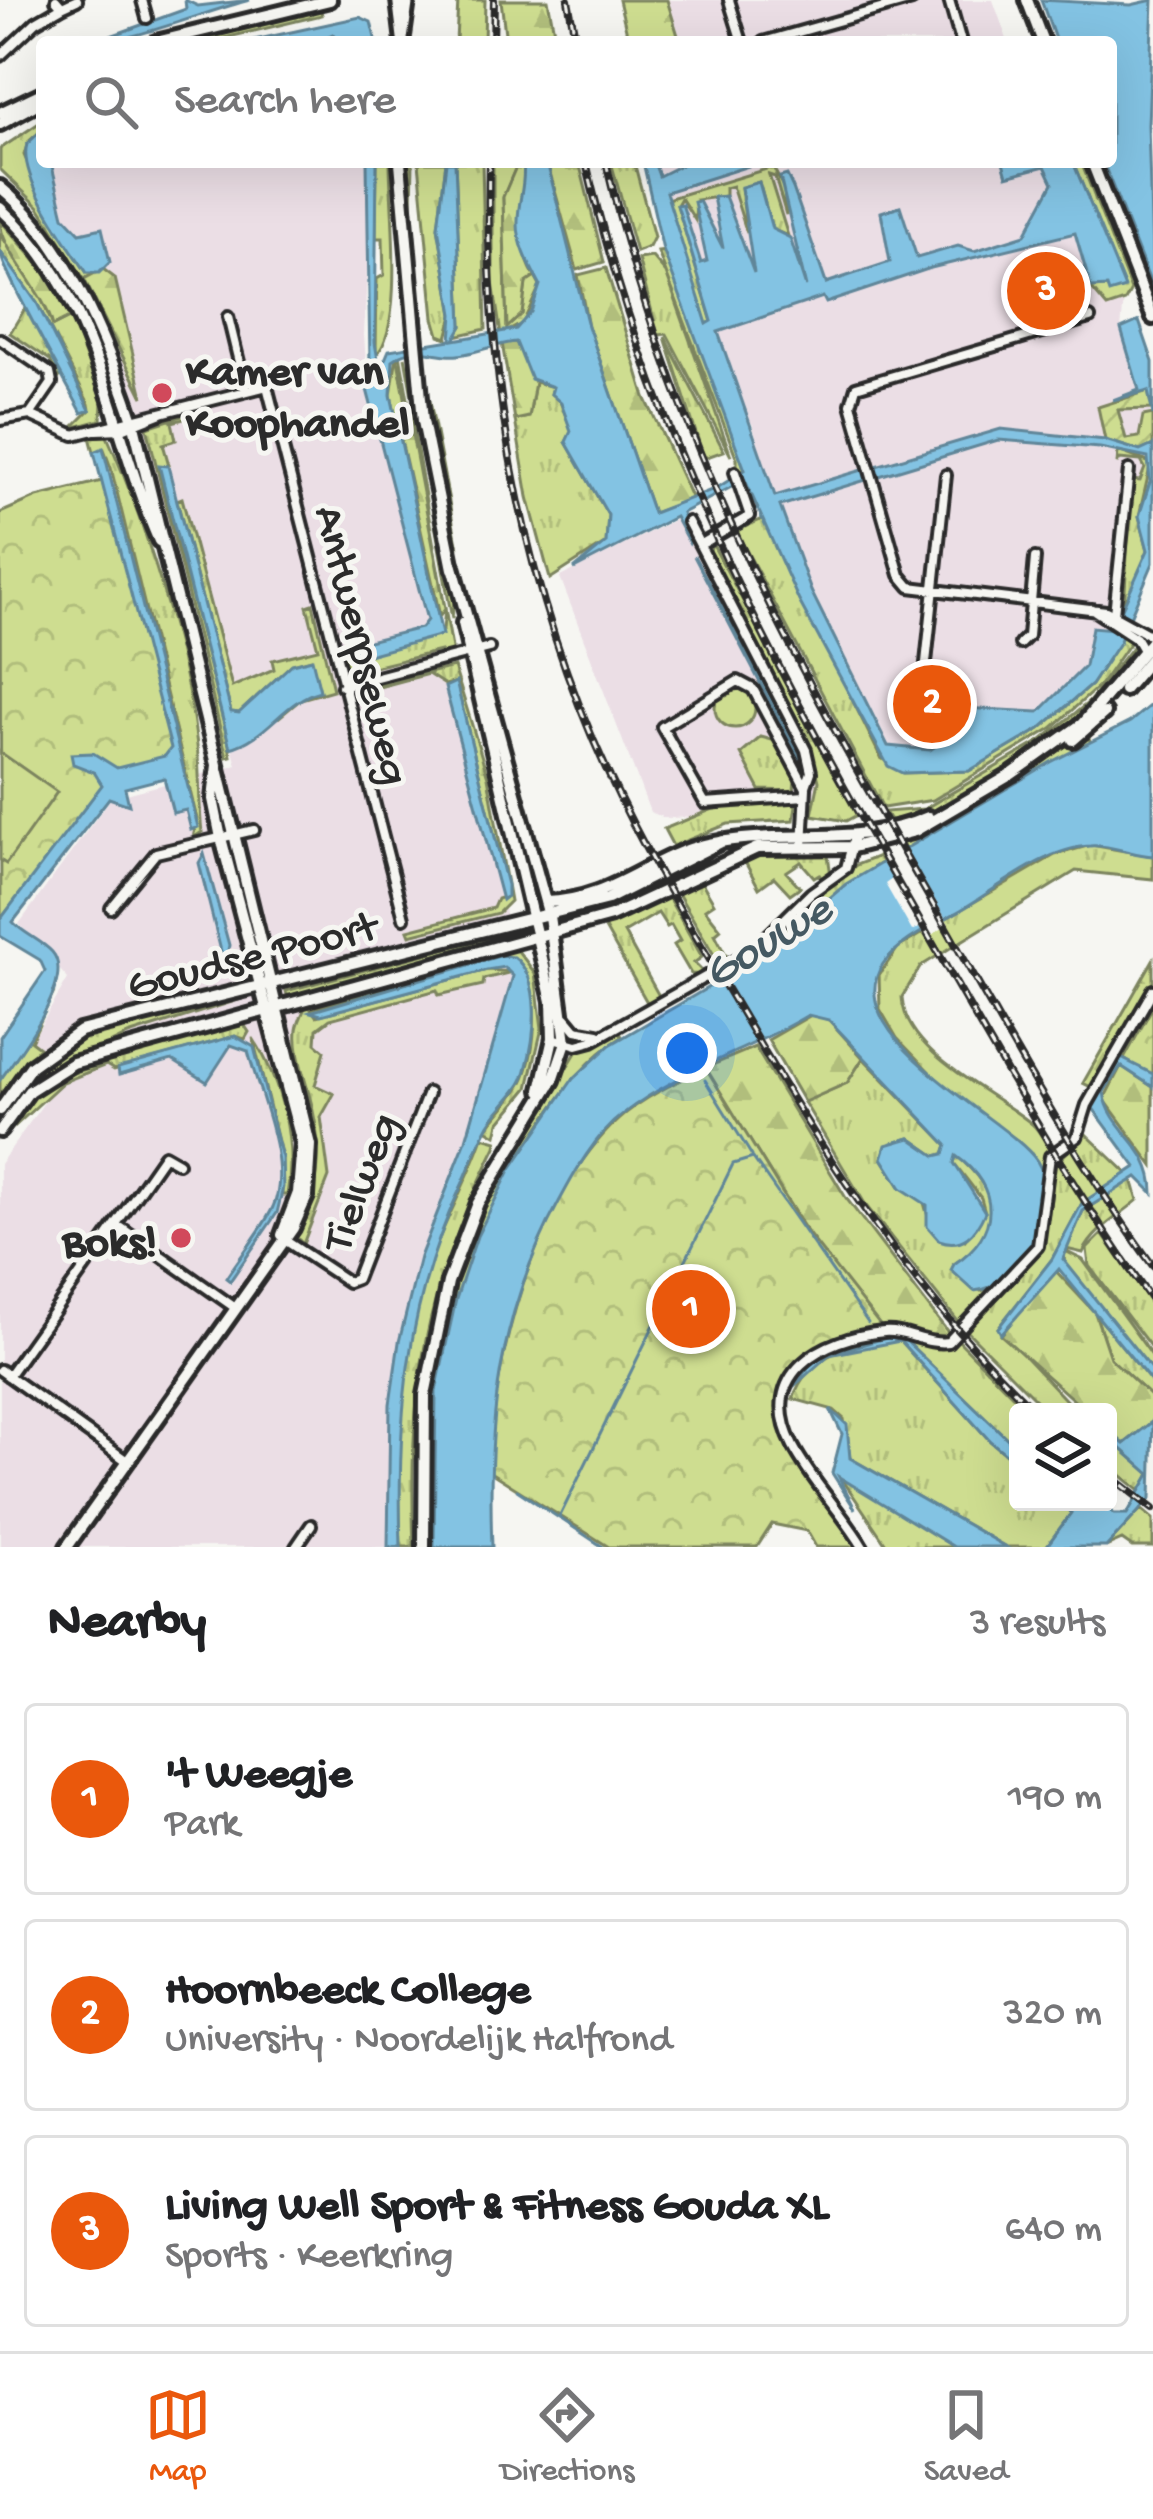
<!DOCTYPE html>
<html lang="en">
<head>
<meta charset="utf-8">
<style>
	:root { --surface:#fff; --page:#f6f6f6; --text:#202124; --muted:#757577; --line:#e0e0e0; --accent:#ea580c }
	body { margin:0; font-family:"Gochi Hand",sans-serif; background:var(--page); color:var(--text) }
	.controls { position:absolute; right:36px; bottom:36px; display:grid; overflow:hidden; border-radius:12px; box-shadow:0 12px 48px #0002 }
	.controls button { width:108px; height:108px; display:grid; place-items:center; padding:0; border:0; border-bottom:3px solid var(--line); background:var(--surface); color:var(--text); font:60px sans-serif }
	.you { position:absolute; left:687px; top:1053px; width:42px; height:42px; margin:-30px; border:9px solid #fff; border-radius:50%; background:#1a73e8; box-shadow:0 0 0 18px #1a73e833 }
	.badge { display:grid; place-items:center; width:78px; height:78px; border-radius:50%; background:var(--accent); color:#fff; font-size:39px; font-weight:700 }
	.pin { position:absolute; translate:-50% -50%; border:6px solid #fff; box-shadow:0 3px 12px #0006 }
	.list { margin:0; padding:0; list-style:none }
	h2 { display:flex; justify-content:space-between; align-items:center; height:156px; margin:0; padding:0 48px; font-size:51px }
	h2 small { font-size:39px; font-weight:400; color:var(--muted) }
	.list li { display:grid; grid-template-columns:78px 1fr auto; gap:36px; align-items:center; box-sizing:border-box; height:192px; margin:0 24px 24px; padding:0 24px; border:3px solid var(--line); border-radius:12px }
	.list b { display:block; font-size:45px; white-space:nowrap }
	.list p { margin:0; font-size:39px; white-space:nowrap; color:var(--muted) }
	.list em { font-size:39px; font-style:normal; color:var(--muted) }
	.icon { flex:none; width:66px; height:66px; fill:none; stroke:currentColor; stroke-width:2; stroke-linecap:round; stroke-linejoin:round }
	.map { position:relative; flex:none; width:1153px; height:1547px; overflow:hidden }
	.search { position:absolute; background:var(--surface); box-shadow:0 12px 48px #0002; left:36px; right:36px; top:36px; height:132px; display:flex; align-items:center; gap:30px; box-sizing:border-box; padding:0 42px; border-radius:12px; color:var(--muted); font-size:45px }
	.sheet { height:804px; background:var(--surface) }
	nav { display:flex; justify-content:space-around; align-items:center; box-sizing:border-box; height:168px; border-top:3px solid var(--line); background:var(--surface); font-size:33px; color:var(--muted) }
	nav a { display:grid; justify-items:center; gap:6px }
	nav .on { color:var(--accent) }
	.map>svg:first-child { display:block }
	.built { fill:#ebdee5 }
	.grass { fill:url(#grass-tufts); stroke:#7c845e; stroke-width:3 }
	.forest { fill:url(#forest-firs); stroke:#7c845e; stroke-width:3 }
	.park { fill:url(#park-crowns); stroke:#7c845e; stroke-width:3 }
	.garden { fill:url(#garden-furrows); stroke:#7c845e; stroke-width:3 }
	.pitch { fill:#cedd90; stroke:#7c845e; stroke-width:3 }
	.water { fill:#83c3e3; stroke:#608699; stroke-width:3; fill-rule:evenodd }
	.pier { fill:#f6f6f2 }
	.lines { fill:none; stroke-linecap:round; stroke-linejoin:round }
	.stream { stroke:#608699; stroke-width:3 }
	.street-casing { stroke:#2b2b2b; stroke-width:16 }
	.secondary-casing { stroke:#2b2b2b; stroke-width:20 }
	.street { stroke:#f6f6f2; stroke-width:8 }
	.secondary { stroke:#f6f6f2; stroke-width:10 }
	.rail-casing { stroke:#2b2b2b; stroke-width:8 }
	.rail { stroke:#f6f6f2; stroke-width:3; stroke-dasharray:9; stroke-linecap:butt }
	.poi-dot { fill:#d1495b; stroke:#f6f6f2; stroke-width:4.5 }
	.labels { text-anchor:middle; stroke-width:10; stroke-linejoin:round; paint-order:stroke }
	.poi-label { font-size:45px; font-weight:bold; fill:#2b2b2b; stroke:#f6f6f2; text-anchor:start }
	.street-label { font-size:45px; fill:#2b2b2b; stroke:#f6f6f2 }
	.water-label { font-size:48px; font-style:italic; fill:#455962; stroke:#f6f6f2 }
</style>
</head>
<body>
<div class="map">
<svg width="1153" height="1547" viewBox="0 0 1153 1547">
	<defs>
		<pattern id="grass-tufts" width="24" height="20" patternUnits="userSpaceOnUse" patternTransform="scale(3)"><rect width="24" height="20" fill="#cedd90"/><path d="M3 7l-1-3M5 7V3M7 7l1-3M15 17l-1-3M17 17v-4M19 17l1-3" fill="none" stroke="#b1be7c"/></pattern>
		<pattern id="forest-firs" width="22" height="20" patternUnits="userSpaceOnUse" patternTransform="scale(3)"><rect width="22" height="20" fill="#cedd90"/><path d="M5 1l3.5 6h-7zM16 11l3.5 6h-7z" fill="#b1be7c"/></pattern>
		<pattern id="park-crowns" width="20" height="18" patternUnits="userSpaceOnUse" patternTransform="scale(3)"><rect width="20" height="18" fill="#cedd90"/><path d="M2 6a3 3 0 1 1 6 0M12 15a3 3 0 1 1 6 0" fill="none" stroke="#b1be7c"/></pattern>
		<pattern id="garden-furrows" width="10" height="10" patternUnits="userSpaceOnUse" patternTransform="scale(3)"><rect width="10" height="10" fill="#cedd90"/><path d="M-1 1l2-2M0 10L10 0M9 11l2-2" fill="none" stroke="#b1be7c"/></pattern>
	</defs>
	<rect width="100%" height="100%" fill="#f6f6f2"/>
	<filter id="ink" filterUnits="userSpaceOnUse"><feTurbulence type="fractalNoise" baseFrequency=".00833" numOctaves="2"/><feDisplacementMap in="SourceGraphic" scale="24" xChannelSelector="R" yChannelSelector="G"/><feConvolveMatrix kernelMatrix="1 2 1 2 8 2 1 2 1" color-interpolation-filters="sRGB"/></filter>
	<g filter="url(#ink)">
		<path class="built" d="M619 0H993L1008 42H629Z
			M27 155 42 162H372L364 335 369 407 378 418 517 960 466 1140 421 1256 393 1378 388 1547H0V1164L53 1090 30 1060 31 1042 68 979 19 924 111 798 237 765 127 382Z
			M654 162H1073L1125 288 1121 329 1139 391 1113 400 1148 391 1153 445 1001 429 774 497 752 423 745 424 706 324Z
			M993 441 1100 448 1148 458 1139 516 1148 550 1113 630 1092 628 1086 666 1038 713 962 708 960 729 930 750 887 746 811 592 780 505Z
			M688 513 821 771 809 814 665 818 650 812 560 577Z"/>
		<path class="grass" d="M458 0H485L484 42H456Z
			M319 4 322 15 208 42H170Z
			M42 121V130L28 142 24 155 49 214 87 273H98L84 279 39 207 0 169V149Z
			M377 162H390C390 204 405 327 376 355L377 279 384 275 383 238H376Z
			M408 162H413L411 250 422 359 458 549C415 432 405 287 408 162Z
			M419 162H446L438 227 453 315 447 338 439 335 434 318Z
			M455 162H482L486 329 455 336 462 326Z
			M493 162H518L503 198 507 327 522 314 526 282 535 277 540 286 523 323 501 335 493 282Z
			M611 162H634L654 237 649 247 636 252Z
			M1073 162H1081L1131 290 1125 301 1107 307 1091 288 1107 287 1109 292 1124 287Z
			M773 167 784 189 786 215 775 177 769 175 788 236 772 229 759 182 741 188 747 233 732 186 725 188V196L696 200 695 220 681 198 677 205 712 322 706 324 667 199Z
			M0 234 34 281 53 326 71 317 102 402 101 420 72 428 90 410 89 404 37 303 0 251Z
			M666 251 745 470 743 475 737 473V459L658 252Z
			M652 257 666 273 731 456 667 334 658 335 638 259Z
			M27 305 62 374 58 379 50 360 10 333Z
			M665 337 724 451 704 458Z
			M400 354 453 654 442 657 440 651 357 671 358 678 351 679 338 649 346 646 357 654 443 630 445 609 409 436Z
			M405 357 454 598 452 619Z
			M535 382 553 387 551 394 560 402 572 431 566 442 608 515 606 543 550 579 528 497 515 420 529 417Z
			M207 408 208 413 172 422 176 440 163 444 169 465 159 468 229 745 231 756 227 757 147 427Z
			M106 434C143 515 185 649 196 738 201 769 198 801 202 832L193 838 197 819 111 468 104 449 94 452 90 437Z
			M1118 451 1151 463 1139 516 1148 550 1124 610 1131 480 1140 481 1145 468 1141 461 1120 459 1117 464Z
			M182 498 232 687 274 669 272 660 318 649 307 606 313 604 333 690 301 699 278 718 299 698 320 691 311 659 292 664 239 713 231 712 177 500Z
			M763 519 881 758 903 773 969 771 1040 729 1091 685 1123 635 1130 642 1100 685 1052 728 933 800 883 808 736 531Z
			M1135 643 1138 655C1122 675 1107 696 1089 714 1043 759 955 806 894 827L885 812 924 809 1042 740 1089 702Z
			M454 667 488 777 510 901 498 913 410 935 408 930 493 908 497 899 507 896V885L456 682 445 685 428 674 360 692 355 701 359 726 353 696 361 688Z
			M715 708a20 20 0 1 1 40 0a20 20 0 1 1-40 0Z
			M1086 734 1091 742 905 849 900 840Z
			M761 737 776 741 795 780 794 791 760 790 741 754Z
			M785 800 796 805 794 820 728 824 673 846 664 829 713 809Z
			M1091 845 1153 856V879L1076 871 921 966 902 997C904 1053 995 1093 1032 1124 1041 1131 1046 1145 1052 1155L1044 1181 1017 1140 950 1093 897 1038 880 1009 879 975 898 948 945 919 1055 855Z
			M827 849 831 875 823 881 819 874 814 877 801 862 786 872 800 887 790 894 774 877 759 888 745 862 701 881 714 903 705 909 721 929 715 934 726 955 720 965 676 890 752 853Z
			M879 856 882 862C850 881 744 972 726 971L806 912 805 905 856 865Z
			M667 895 702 957 694 963 706 975 691 974 674 945 680 941 671 925 667 927 658 913 624 933 659 996 648 1004 602 923Z
			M511 931 512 933 288 998 286 991Z
			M515 947 535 973 542 1028 528 1088 499 1123 496 1135 486 1129C498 1114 513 1099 522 1082 537 1053 542 983 517 960L499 956 311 1009 316 1016 487 970 512 972 484 979 483 985 439 995 437 990 330 1019 317 1029 316 1043 325 1051 315 1085 334 1094 321 1117 329 1177 303 1244 296 1237C324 1186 323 1141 307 1087 302 1069 295 1049 297 1030 298 1021 304 1013 306 1003Z
			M54 992 31 1041 39 1047 0 1101V1080Z
			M257 994 128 1035 22 1087 61 1048 79 1038Z
			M241 1020 249 1032 245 1039 235 1036 114 1070 106 1065 63 1082 1 1139 37 1093 57 1078Z
			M620 1032 622 1037C586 1059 565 1090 541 1124 452 1254 428 1393 434 1547H428L429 1393 461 1258 482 1206 577 1051Z
			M253 1038C282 1082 297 1144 287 1195H282V1158Z
			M863 1058 947 1145 944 1154 936 1156 910 1138 887 1145 882 1158 901 1188 923 1199 928 1217 965 1240 985 1212 981 1198 954 1163 956 1155C1000 1192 1007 1229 954 1264L981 1291 1001 1283 960 1324 867 1207 804 1102 847 1083Z
			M1086 1134 1129 1175 1082 1203 1052 1259 998 1328 1077 1412H1048L966 1330C1027 1268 1051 1257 1053 1166Z
			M483 1137 497 1141 496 1147C424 1290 408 1388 414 1547H401C397 1451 397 1357 429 1264 444 1221 468 1181 483 1137Z
			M1132 1179 1138 1200C1121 1215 1093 1230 1083 1253L1066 1249 1083 1211Z
			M1102 1234 1153 1306V1350L1089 1266 1087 1249Z
			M1065 1251 1083 1260 1153 1357V1371L1064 1263Z
			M1095 1313 1153 1384V1398L1110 1358Z
			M903 1338 946 1348 957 1339 1029 1412H1018V1449Z
			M900 1341 990 1441 1018 1464V1502H1060L1072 1513 1046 1547H1006L850 1458 844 1419 834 1410 793 1399C807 1354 856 1340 900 1341Z
			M1108 1437 1150 1473 1143 1493 1108 1465Z
			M840 1476 954 1547H888Z
			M1141 1509 1153 1519V1547H1132L1122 1540 1106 1547Z"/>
		<path class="forest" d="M501 0H548L556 42H506Z
			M619 0H667L680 42H629Z
			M518 162H523C528 204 511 236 535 277L526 283 522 314 507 328 503 197Z
			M547 162H579L604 262 577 270Z
			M0 220 42 268 71 317 53 326C44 291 0 250 0 220Z
			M606 268 645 397 692 499 653 513 588 326 578 275Z
			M103 269 115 278 143 397 84 279Z
			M516 342 535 382 529 417 515 420 502 343Z
			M397 355 445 609 440 616 391 395Z
			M713 545 857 815 846 821 812 815 819 781 813 758 707 553Z
			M1153 960V983L1093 1088 1083 1083Z
			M813 1014 829 1020 863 1058 847 1083 804 1102 768 1040Z
			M755 1047 846 1198 950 1335 944 1339 888 1326 868 1330 705 1068Z
			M1121 1066 1153 1087V1166L1104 1099Z
			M1054 1269 1095 1313 1110 1358 1153 1398V1421L1124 1444 1108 1430V1412H1087L1001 1335Z"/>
		<path class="park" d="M102 481 174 756 102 789 1 919 0 513 37 497Z
			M1153 1006V1077L1124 1059Z
			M706 1068 803 1227 883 1329C710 1374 794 1447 858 1547H816L807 1531 772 1524 757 1547H609L490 1472C490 1364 536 1195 618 1120 642 1098 676 1082 706 1068Z"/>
		<path class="garden" d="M1148 391 1152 409 1118 410 1126 439 1139 437 1143 416 1153 414V445L1140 451 1105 440 1098 407Z"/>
		<path class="pitch" d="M0 752 57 792 6 864 0 860Z"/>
		<path class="water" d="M185 0 198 6 250 0C207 11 131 42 94 42L186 9Z
			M1041 0 1131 5 1153 0 1148 125 1153 289 1103 162H1111V42H1056Z
			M360 17 371 22 376 42H339L333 34 316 42H245Z
			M42 130V162H51L64 216 80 233 102 228 110 262 99 273H87C69 246 17 176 27 144Z
			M367 162H377L375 343 380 371 389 350 451 340 453 314 438 227 446 162H455L462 326 454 340 516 329 531 312 540 285C530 266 517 243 518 221 518 200 526 184 523 162H547L588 326 653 513 717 488 745 470 663 250 643 162H654L659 176 687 162H761L666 192 707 324 712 321 677 205 682 204 701 263 707 261 694 202 699 201 723 248 713 197 725 196 754 273 741 187 759 182 772 229 790 238 806 287 780 177 787 175 793 188 826 283 890 262 881 212 900 206 917 258 958 246 974 251 1025 235 1053 183 1045 166 1007 176 1003 162H1073L1125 288 1109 293 1107 287 1091 288 1075 233 931 268 826 303 823 297 718 332 775 496 1001 429 1105 440 1140 451 1153 445V563L1119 643 1091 685 1040 729 969 771 902 773 888 766 799 601 745 480 682 513 692 538 689 543 675 517 574 569 606 543 608 515 566 442 571 431 561 403 551 394 553 387 531 379 516 342C496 344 476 353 458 355 438 358 415 342 393 360L391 395 442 635 361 657 356 650 360 643 421 628 427 620 364 378 370 365ZM998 440 1100 448 1148 458 1150 482 1139 516 1148 550 1113 629 1092 627 1085 666 1039 712 962 708 960 729 930 750 888 746 811 591 780 506Z
			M0 251 37 303 90 410 82 413C68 386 0 267 0 251Z
			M1139 321 1153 362V415L1148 391 1113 400 1139 390 1121 329Z
			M103 448 198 827 191 830 186 810 173 813 164 778 125 788 129 805 109 798 13 922C24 934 41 940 52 952 77 980 17 1056 0 1080V1037L45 971 40 960 0 936V920L102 785 94 772 73 764 71 754 93 753 117 768 165 756 171 748 94 452Z
			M159 465 168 466 231 712 239 713 292 664 312 659 320 691C283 701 267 739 230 748Z
			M694 556 796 741 803 765Z
			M456 682 507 885V896L502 900 445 687Z
			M1153 703V856C1133 855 1109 844 1090 846 1045 848 996 890 959 911 935 925 899 941 883 964 835 1037 1011 1120 1037 1161 1051 1183 1046 1228 1031 1249 1017 1269 1000 1289 974 1291L951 1270 954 1264C1001 1233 1000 1187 956 1156L954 1163 985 1212C976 1233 963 1249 939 1240L927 1226V1205L901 1188 882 1158 886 1145 910 1138 936 1156 944 1154 947 1145 829 1020 808 1015C748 1051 678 1071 623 1114 595 1135 575 1172 559 1202 498 1314 487 1422 492 1547H434L436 1391 456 1299 477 1236 510 1170 573 1079 610 1045 760 957 846 884 1051 762 1130 722Z
			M204 854 229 945 224 971 210 979 222 955 199 863Z
			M499 956 514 957C543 980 535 1038 526 1070 520 1094 496 1108 486 1130 476 1149 469 1170 460 1189 405 1305 397 1421 401 1547H388L390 1404 399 1342 420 1257 466 1140 513 976 504 967 487 970 321 1015 310 1012Z
			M235 1036 254 1047 282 1158 283 1187 277 1213 230 1281 226 1278C241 1255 261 1232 273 1207 292 1165 259 1094 248 1051L231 1045 207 1082 172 1060 119 1075 118 1068Z
			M1121 1058 1153 1074V1087L1121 1066 1104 1092C1110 1133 1153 1144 1153 1193L1137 1177 1083 1211 1063 1259 1153 1371V1384L1059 1269 1001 1334 998 1328 1052 1259 1082 1203 1136 1167 1092 1107Z
			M892 1336 903 1338 1018 1449V1464L990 1441 900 1341 829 1355 793 1387 815 1358Z
			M830 1409 847 1425 850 1458 1006 1547H954L839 1477 855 1509 832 1473 842 1434Z
			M1153 1421 1151 1498 1106 1547H1046L1071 1513 1060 1502 1103 1503 1114 1514H1127L1150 1474 1108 1437V1430L1124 1444Z"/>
		<path class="pier" d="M902 844 949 924 926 939 919 928 912 931 885 884 892 879 879 857Z"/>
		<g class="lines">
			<path class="stream" d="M705 1080 752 1156
				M517 1490 559 1518 733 1164 753 1158 868 1323
				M561 1519 603 1547"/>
			<defs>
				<path id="street" d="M56 0 62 7 77 0
					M142 0 147 18
					M729 0 742 42
					M949 0 961 42
					M763 42 912 0
					M0 56 36 22 62 7
					M228 317 246 391
					M1090 318 856 387 851 404 900 575 910 587 1106 611 1153 637
					M0 339 50 373 52 383 30 415
					M0 420 30 415 74 435 267 386 404 918
					M97 430 122 429 162 413
					M688 522 806 750 811 772 806 786
					M700 545 750 516 735 472
					M1092 609 1136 638 1144 652
					M1114 614 1129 470
					M1020 644 1028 636 1035 558
					M926 663 946 475
					M342 686 489 648
					M803 847C804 827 805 807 806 788L753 689 738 681 662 727 705 803 805 796
					M111 908 156 853 254 830
					M566 1018 576 1030 598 1034
					M553 1038 577 1045 592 1041 753 950 811 893 846 868 854 837
					M116 1224 164 1155 178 1163
					M283 1239 348 1282 356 1279 428 1093
					M0 1370 127 1461
					M8 1376 116 1224 234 1307
					M296 1547 311 1525
					M863 1547C842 1512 812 1482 793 1446 756 1374 822 1338 884 1332 906 1330 926 1345 948 1342L1038 1246 1050 1156 1077 1137 1087 1105 1153 990"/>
				<path id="secondary" d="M398 0 403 42
					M1027 0 1043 42
					M403 36 408 0
					M156 42 330 0
					M0 113 42 93
					M0 124 42 101
					M400 162 423 421 453 569
					M1092 162 1153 318
					M0 187C66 241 105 338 132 417L310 1145 307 1196 293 1228 67 1547
					M0 208C100 297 108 425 159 541
					M463 623 552 1001 553 1038 541 1090
					M1124 690 1153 656
					M1073 740 1104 713
					M217 765 213 799 221 838 302 1143 298 1193 282 1235
					M545 902C613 901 650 856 709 844 783 828 858 848 928 817
					M0 1110 31 1066 80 1031 608 899 723 841
					M0 1131 29 1091 73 1063 611 916 757 848 853 847 915 831 1012 774 1082 724 1153 640
					M424 1547 425 1395 448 1282 478 1203 553 1080 566 1042 549 916 452 563"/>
			</defs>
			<use href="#street" class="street-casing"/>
			<use href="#secondary" class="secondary-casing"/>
			<use href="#street" class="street"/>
			<use href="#secondary" class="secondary"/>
			<defs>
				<path id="rail" d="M568 0 576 42
					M493 42 494 0
					M489 162C484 373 519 580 608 773 647 858 697 938 745 1019 828 1163 915 1296 1036 1412
					M586 162C650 443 779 676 921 923 995 1051 1066 1181 1153 1302
					M606 162C671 442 794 662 935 908 1004 1029 1071 1153 1153 1266
					M1108 1474 1153 1509"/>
			</defs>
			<use href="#rail" class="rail-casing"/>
			<use href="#rail" class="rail"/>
		</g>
	</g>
	<g class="poi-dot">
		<circle cx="162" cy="393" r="12"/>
		<circle cx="181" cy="1238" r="12"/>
	</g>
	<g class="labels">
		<g class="poi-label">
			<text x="186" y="383">Kamer van<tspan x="186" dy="52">Koophandel</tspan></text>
			<text x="157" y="1254" text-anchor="end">Boks!</text>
		</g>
		<g class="street-label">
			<text transform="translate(366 644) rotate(76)" y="16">Antwerpseweg</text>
			<text transform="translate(251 952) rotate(-14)" y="16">Goudse Poort</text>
			<text transform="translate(357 1181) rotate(-69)" y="16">Tielweg</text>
		</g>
		<g class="water-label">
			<text transform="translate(765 937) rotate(-31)" y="17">Gouwe</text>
		</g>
	</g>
</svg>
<div class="controls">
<button><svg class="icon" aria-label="layers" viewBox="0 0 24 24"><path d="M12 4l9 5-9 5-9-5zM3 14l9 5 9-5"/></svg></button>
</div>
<div class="you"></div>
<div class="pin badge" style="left:691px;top:1309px">1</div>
<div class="pin badge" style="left:932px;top:704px">2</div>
<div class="pin badge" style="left:1046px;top:291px">3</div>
<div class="search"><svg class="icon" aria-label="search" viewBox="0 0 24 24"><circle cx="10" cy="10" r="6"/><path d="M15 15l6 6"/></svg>Search here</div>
</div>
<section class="sheet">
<h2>Nearby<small>3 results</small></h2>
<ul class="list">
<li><span class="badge">1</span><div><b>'t Weegje</b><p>Park</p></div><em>190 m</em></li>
<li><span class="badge">2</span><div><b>Hoornbeeck College</b><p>University · Noordelijk Halfrond</p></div><em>320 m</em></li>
<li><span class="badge">3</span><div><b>Living Well Sport &amp; Fitness Gouda XL</b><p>Sports · Keerkring</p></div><em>640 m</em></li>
</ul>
</section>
<nav>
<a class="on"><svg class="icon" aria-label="map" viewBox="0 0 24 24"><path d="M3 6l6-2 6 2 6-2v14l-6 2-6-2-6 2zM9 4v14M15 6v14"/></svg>Map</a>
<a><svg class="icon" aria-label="directions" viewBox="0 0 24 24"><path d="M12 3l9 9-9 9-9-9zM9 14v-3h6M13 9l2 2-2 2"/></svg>Directions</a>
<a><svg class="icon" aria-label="saved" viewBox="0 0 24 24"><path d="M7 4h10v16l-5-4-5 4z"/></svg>Saved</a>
</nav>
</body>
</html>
